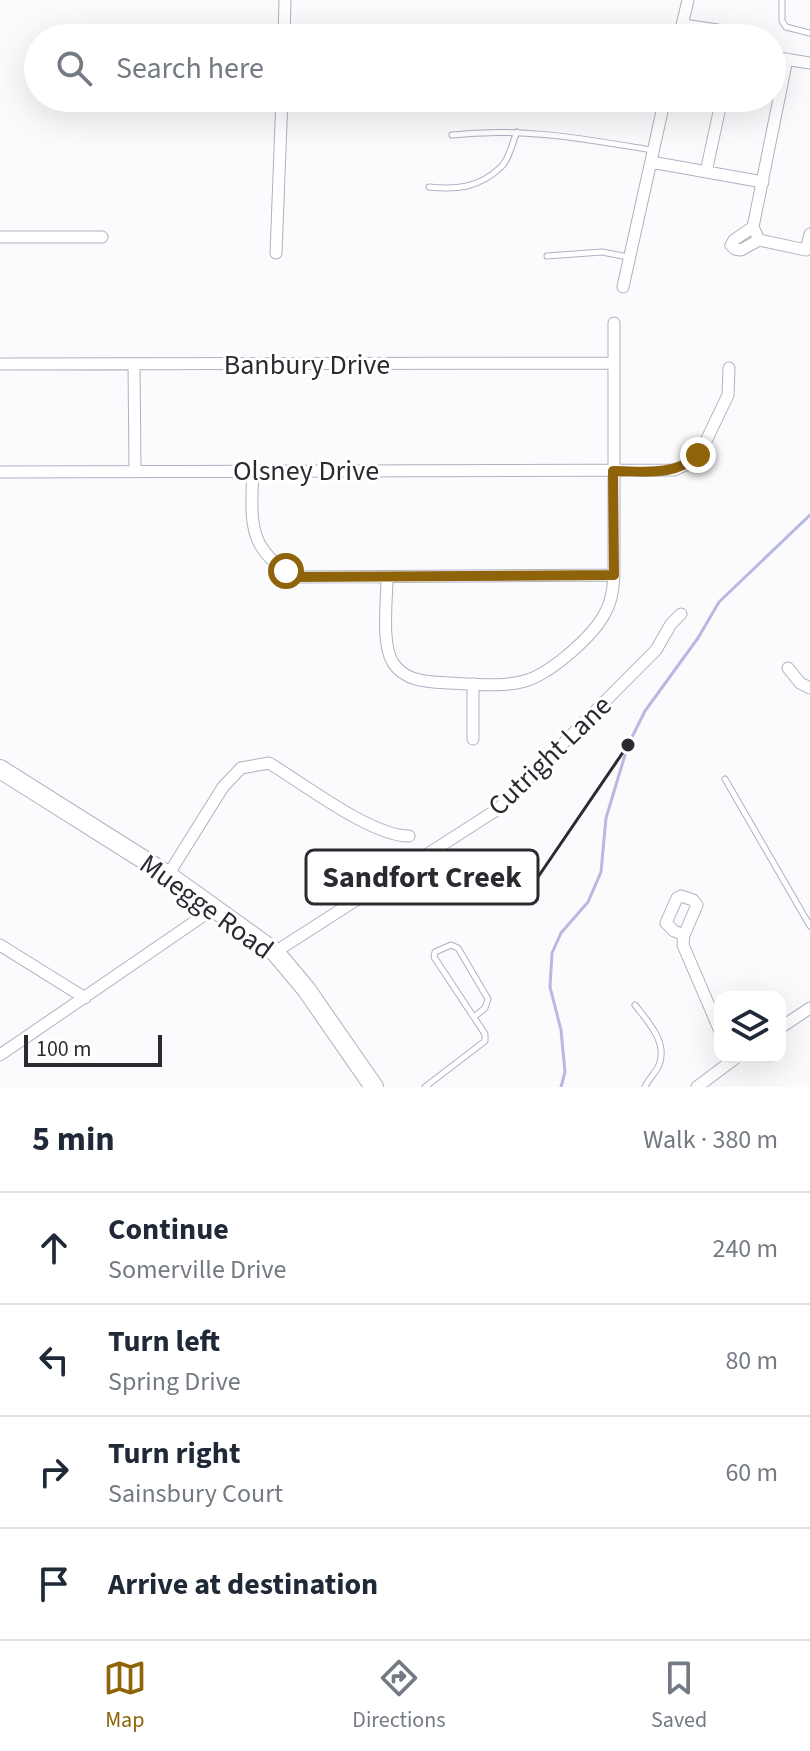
<!DOCTYPE html>
<html lang="en">
<head>
<meta charset="utf-8">
<style>
	:root { --surface:#fff; --page:#f6f6f7; --text:#1f2937; --muted:#747a83; --line:#e0e1e3; --accent:#8e6309 }
	body { margin:0; font-family:"Source Sans 3",sans-serif; background:var(--page); color:var(--text) }
	.controls { position:absolute; right:24px; bottom:24px; display:grid; overflow:hidden; border-radius:16px; box-shadow:0 8px 32px #0002 }
	.controls button { width:72px; height:72px; display:grid; place-items:center; padding:0; border:0; border-bottom:2px solid var(--line); background:var(--surface); color:var(--text); font:40px sans-serif }
	.scale { position:absolute; left:24px; bottom:20px; width:138px; box-sizing:border-box; padding-left:8px; border:4px solid #2a2a31; border-top:0; font-size:22px; line-height:28px; white-space:nowrap; color:#2a2a31; -webkit-text-stroke:6px #fff; paint-order:stroke }
	.stop { position:absolute; width:24px; height:24px; margin:-18px; border:6px solid #8e6309; border-radius:50%; background:#fff }
	.stop.end { background:#8e6309; border-color:#fff; box-shadow:0 2px 8px #0008 }
	.list { margin:0; padding:0; list-style:none }
	h2 { display:flex; justify-content:space-between; align-items:center; height:104px; margin:0; padding:0 32px; font-size:34px }
	h2 small { font-size:26px; font-weight:400; color:var(--muted) }
	.list li { display:grid; grid-template-columns:52px 1fr auto; gap:24px; align-items:center; box-sizing:border-box; height:112px; padding:0 32px; border-top:2px solid var(--line) }
	.list b { display:block; font-size:30px; white-space:nowrap }
	.list p { margin:0; font-size:26px; white-space:nowrap; color:var(--muted) }
	.list em { font-size:26px; font-style:normal; color:var(--muted) }
	.icon { flex:none; width:44px; height:44px; fill:none; stroke:currentColor; stroke-width:2; stroke-linecap:round; stroke-linejoin:round }
	.map { position:relative; flex:none; width:810px; height:1087px; overflow:hidden }
	.search { position:absolute; background:var(--surface); box-shadow:0 8px 32px #0002; left:24px; right:24px; top:24px; height:88px; display:flex; align-items:center; gap:20px; box-sizing:border-box; padding:0 28px; border-radius:44px; color:var(--muted); font-size:30px }
	.sheet { height:552px; background:var(--surface) }
	nav { display:flex; justify-content:space-around; align-items:center; box-sizing:border-box; height:112px; border-top:2px solid var(--line); background:var(--surface); font-size:22px; color:var(--muted) }
	nav a { display:grid; justify-items:center; gap:4px }
	nav .on { color:var(--accent) }
	.map>svg:first-child { display:block }
	.lines { fill:none; stroke-linecap:round; stroke-linejoin:round }
	.stream { stroke:#b8b9e2; stroke-width:3 }
	.lane-casing { stroke:#b0b1c1; stroke-width:7 }
	.street-casing { stroke:#b0b1c1; stroke-width:13 }
	.primary-casing { stroke:#b0b1c1; stroke-width:20 }
	.lane { stroke:#fff; stroke-width:5 }
	.street { stroke:#fff; stroke-width:11 }
	.primary { stroke:#fff; stroke-width:18 }
	.route { stroke:#8e6309; stroke-width:10 }
	.labels { text-anchor:middle; stroke-width:6; stroke-linejoin:round; paint-order:stroke }
	.street-label { font-size:28px; fill:#2a2a31; stroke:#fff }
	.leader { fill:none; stroke:#2a2a31; stroke-width:3 }
	.callout-dot { fill:#2a2a31; stroke:#fff; stroke-width:3 }
	.callout { fill:#fff; stroke:#2a2a31; stroke-width:3 }
	.callout-label { font-size:30px; text-anchor:middle; font-weight:bold; fill:#2a2a31 }
</style>
</head>
<body>
<div class="map">
<svg width="810" height="1087" viewBox="0 0 810 1087">
	<rect width="100%" height="100%" fill="#fbfbfe"/>
	<g class="lines">
		<path class="stream" d="M561 1087 565 1072 561 1030 550 987 552 953 561 933 588 902 601 872 606 818 628 745 645 711 698 638 719 602 810 515"/>
		<defs>
			<path id="lane" d="M782 0V21L786 27 810 33
				M684 22 731 29
				M452 135C521 127 584 139 652 150
				M429 187C456 190 479 188 501 167 509 160 512 143 517 132
				M547 256 602 252 628 257
				M725 779 810 926
				M635 1005C648 1022 668 1042 659 1065 656 1073 648 1079 645 1087
				M425 1087 485 1041V1034L434 957 435 952 451 945 458 948 488 999 485 1008 474 1017"/>
			<path id="street" d="M284 38 285 0
				M679 38 688 0
				M772 57 810 63
				M787 59 753 227 759 240 806 250 810 234
				M651 162 763 182
				M706 172 722 98
				M753 227 734 240 731 245 735 249 741 250 759 240
				M0 237H102
				M276 253 282 98
				M623 287 665 98
				M0 364 614 363
				M134 364 135 469
				M253 470C251 520 246 551 297 577L614 575
				M0 472 674 470 688 464 705 443 728 395 729 368
				M387 578C387 600 381 644 393 663 406 682 428 682 448 683 473 684 504 688 528 680 553 671 595 635 606 611 612 600 613 588 614 575V323
				M788 668 800 683 810 688
				M473 739V684
				M168 875 223 787 241 768 269 763C304 784 371 836 409 836
				M684 935 674 931 666 923 677 898 681 896 693 900 697 905 684 935 683 945 720 1031
				M0 945 85 998
				M275 952 498 809 656 650 671 624 681 614
				M780 1028 810 1008
				M0 1055 216 907
				M697 1087 737 1057"/>
			<path id="primary" d="M0 769 168 875 275 952 306 989 374 1087"/>
		</defs>
		<use href="#lane" class="lane-casing"/>
		<use href="#street" class="street-casing"/>
		<use href="#primary" class="primary-casing"/>
		<use href="#lane" class="lane"/>
		<use href="#street" class="street"/>
		<use href="#primary" class="primary"/>
	</g>
	<g class="lines">
		<path class="route" d="M286 571 297 577 614 575 613 471C643 471 675 477 698 455"/>
	</g>
	<g class="labels">
		<g class="street-label">
			<text x="307" y="374">Banbury Drive</text>
			<text x="306" y="480">Olsney Drive</text>
			<text transform="translate(549 755) rotate(-44)" y="10">Cutright Lane</text>
			<text transform="translate(207 906) rotate(36)" y="10">Muegge Road</text>
		</g>
	</g>
	<path class="leader" d="M628 745L538 877"/>
	<circle class="callout-dot" cx="628" cy="745" r="8"/>
	<rect class="callout" x="306" y="850" width="232" height="54" rx="8"/>
	<g class="callout-label">
		<text x="422" y="887">Sandfort Creek</text>
	</g>
</svg>
<div class="controls">
<button><svg class="icon" aria-label="layers" viewBox="0 0 24 24"><path d="M12 4l9 5-9 5-9-5zM3 14l9 5 9-5"/></svg></button>
</div>
<div class="scale">100 m</div>
<div class="stop" style="left:286px;top:571px"></div>
<div class="stop end" style="left:698px;top:455px"></div>
<div class="search"><svg class="icon" aria-label="search" viewBox="0 0 24 24"><circle cx="10" cy="10" r="6"/><path d="M15 15l6 6"/></svg>Search here</div>
</div>
<section class="sheet">
<h2>5 min<small>Walk · 380 m</small></h2>
<ul class="list">
<li><svg class="icon" aria-label="ahead" viewBox="0 0 24 24"><path d="M12 20V5M6 11l6-6 6 6"/></svg><div><b>Continue</b><p>Somerville Drive</p></div><em>240 m</em></li>
<li><svg class="icon" aria-label="left" viewBox="0 0 24 24"><path d="M17 20v-9H6M10 6l-5 5 5 5"/></svg><div><b>Turn left</b><p>Spring Drive</p></div><em>80 m</em></li>
<li><svg class="icon" aria-label="right" viewBox="0 0 24 24"><path d="M7 20v-9h11M14 6l5 5-5 5"/></svg><div><b>Turn right</b><p>Sainsbury Court</p></div><em>60 m</em></li>
<li><svg class="icon" aria-label="arrive" viewBox="0 0 24 24"><path d="M6 21V4h12l-3 4 3 4H6"/></svg><div><b>Arrive at destination</b></div></li>
</ul>
</section>
<nav>
<a class="on"><svg class="icon" aria-label="map" viewBox="0 0 24 24"><path d="M3 6l6-2 6 2 6-2v14l-6 2-6-2-6 2zM9 4v14M15 6v14"/></svg>Map</a>
<a><svg class="icon" aria-label="directions" viewBox="0 0 24 24"><path d="M12 3l9 9-9 9-9-9zM9 14v-3h6M13 9l2 2-2 2"/></svg>Directions</a>
<a><svg class="icon" aria-label="saved" viewBox="0 0 24 24"><path d="M7 4h10v16l-5-4-5 4z"/></svg>Saved</a>
</nav>
</body>
</html>
